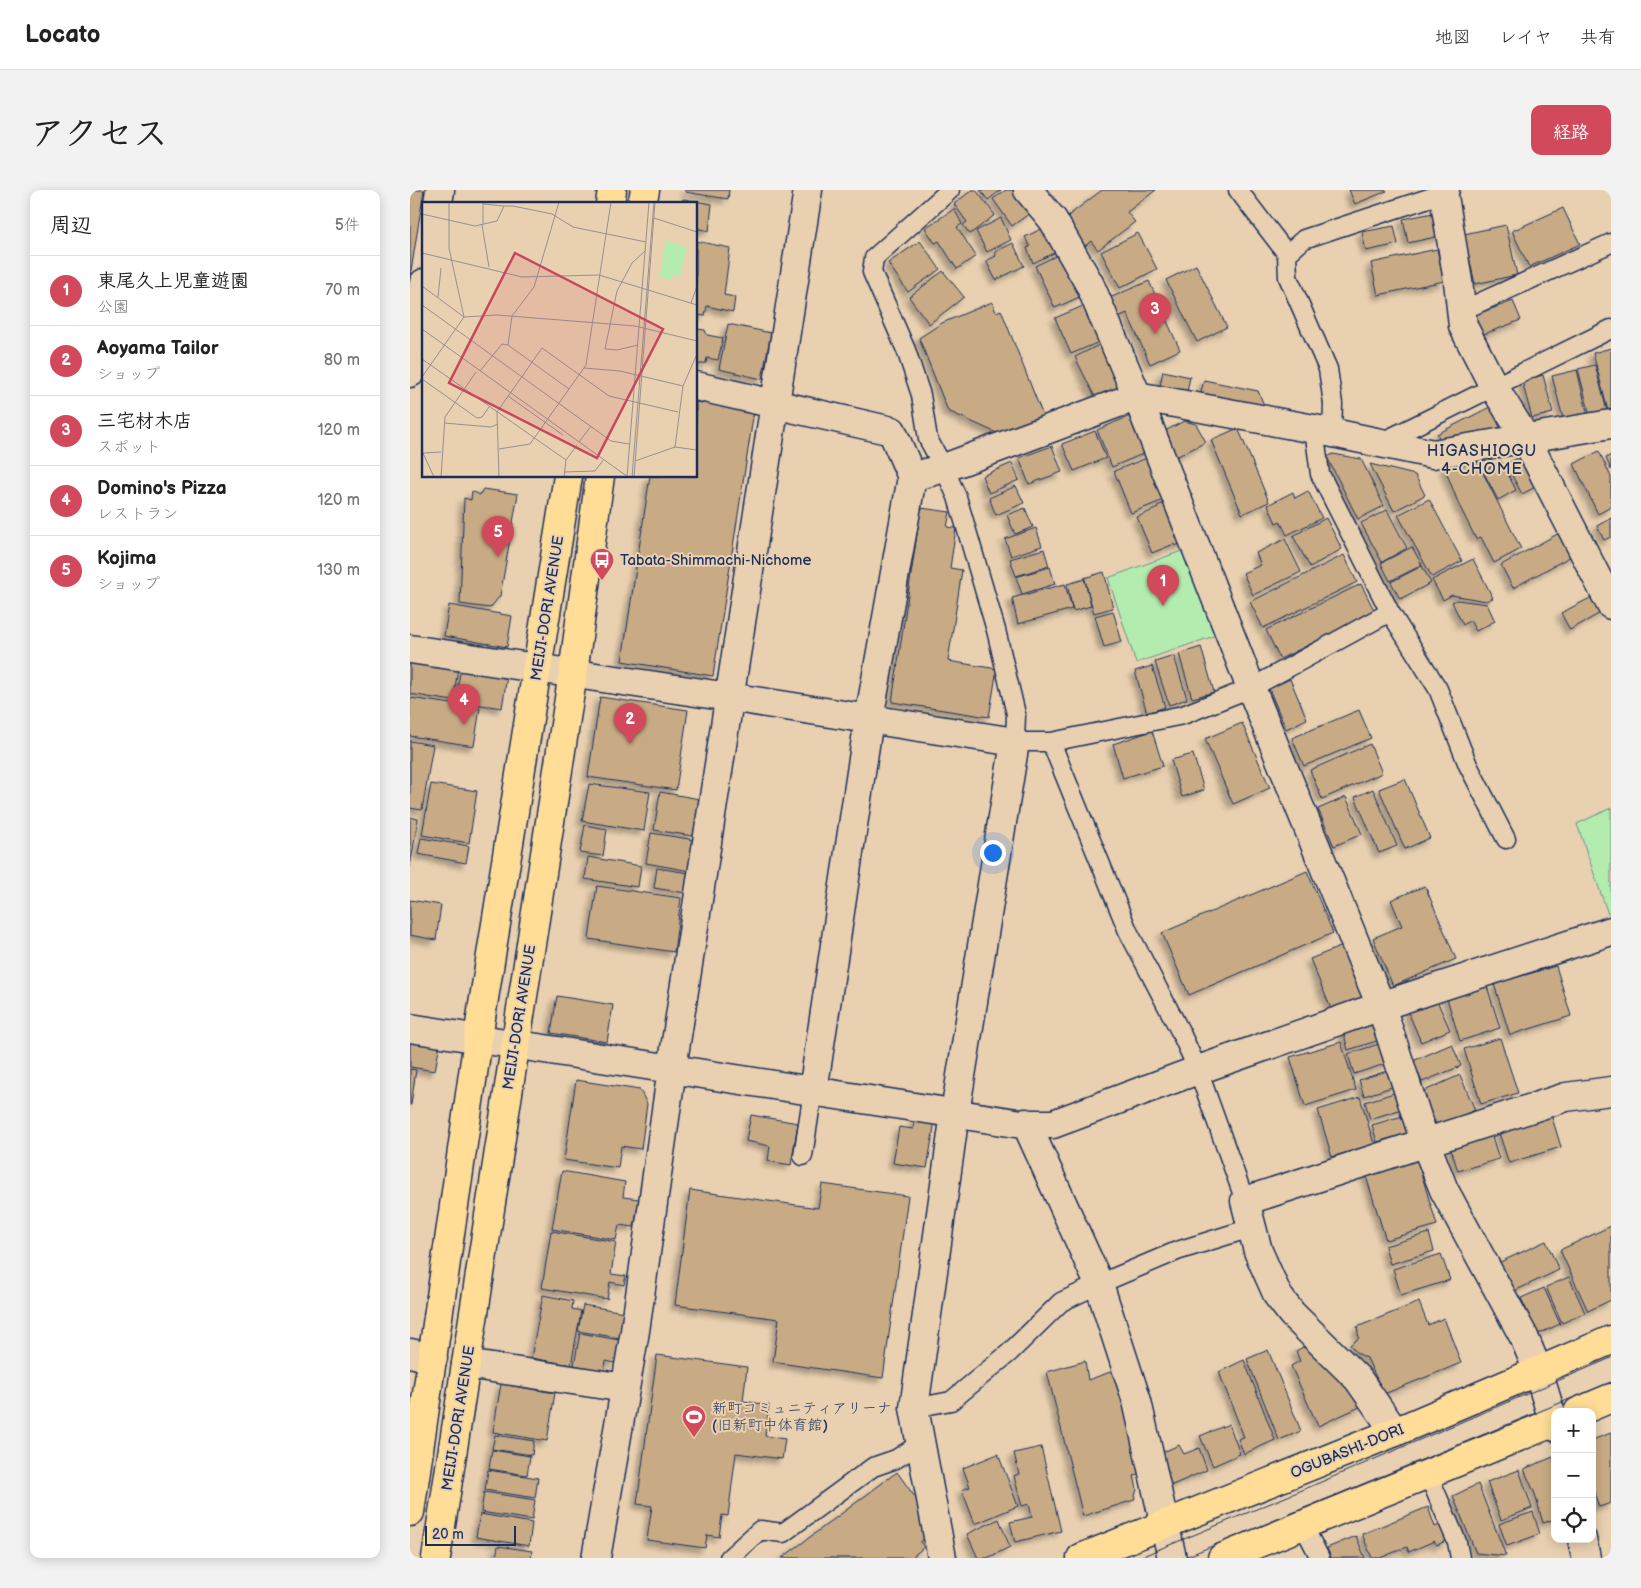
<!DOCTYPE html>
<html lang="ja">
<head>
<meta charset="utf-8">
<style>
	:root { --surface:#fff; --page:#f2f2f2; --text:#222; --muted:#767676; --line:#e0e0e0; --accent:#d1495b }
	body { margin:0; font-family:"Balsamiq Sans","Klee One",sans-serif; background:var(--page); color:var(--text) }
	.controls { position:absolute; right:15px; bottom:15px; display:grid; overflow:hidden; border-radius:10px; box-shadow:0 2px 12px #0003 }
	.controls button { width:45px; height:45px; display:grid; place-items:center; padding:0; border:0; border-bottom:1px solid var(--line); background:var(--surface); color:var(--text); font:25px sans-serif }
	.scale { position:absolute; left:15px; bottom:12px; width:91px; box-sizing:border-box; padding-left:5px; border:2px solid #1b2f5e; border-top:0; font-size:14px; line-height:18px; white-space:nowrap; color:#1b2f5e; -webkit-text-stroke:4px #e8d0b0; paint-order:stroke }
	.you { position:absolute; left:582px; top:662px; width:18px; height:18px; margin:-12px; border:4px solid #fff; border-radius:50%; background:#1a73e8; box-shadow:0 0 0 8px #1a73e833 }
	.badge { display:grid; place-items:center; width:32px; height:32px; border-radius:50%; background:var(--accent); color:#fff; font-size:16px; font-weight:700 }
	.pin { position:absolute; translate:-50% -41px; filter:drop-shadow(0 1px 2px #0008) }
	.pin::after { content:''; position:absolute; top:26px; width:18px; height:15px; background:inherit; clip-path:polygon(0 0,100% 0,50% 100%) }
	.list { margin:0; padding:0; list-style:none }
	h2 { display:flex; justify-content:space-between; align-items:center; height:65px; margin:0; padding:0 20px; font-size:21px }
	h2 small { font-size:16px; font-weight:400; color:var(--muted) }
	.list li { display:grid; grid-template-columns:32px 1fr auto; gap:15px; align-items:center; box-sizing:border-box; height:70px; padding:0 20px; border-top:1px solid var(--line) }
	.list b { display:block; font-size:19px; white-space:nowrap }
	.list p { margin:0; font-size:16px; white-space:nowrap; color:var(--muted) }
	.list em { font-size:16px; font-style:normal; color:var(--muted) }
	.icon { flex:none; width:28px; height:28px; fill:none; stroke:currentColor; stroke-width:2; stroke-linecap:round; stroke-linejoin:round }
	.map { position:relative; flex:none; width:1201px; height:1368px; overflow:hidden; border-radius:10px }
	header { display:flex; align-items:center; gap:30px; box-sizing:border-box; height:70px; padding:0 25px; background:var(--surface); border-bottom:1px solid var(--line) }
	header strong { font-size:24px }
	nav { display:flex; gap:28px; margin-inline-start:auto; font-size:18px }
	.intro { display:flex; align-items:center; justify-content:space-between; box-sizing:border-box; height:120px; padding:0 30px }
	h1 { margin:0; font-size:35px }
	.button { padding:12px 22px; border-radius:10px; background:var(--accent); color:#fff; font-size:18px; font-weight:700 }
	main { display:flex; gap:30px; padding:0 30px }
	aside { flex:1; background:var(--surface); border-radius:10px; box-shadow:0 2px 12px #0003 }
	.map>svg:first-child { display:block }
	.green { fill:#b4ecaf; stroke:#688e86 }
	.building { fill:#c8ab84; stroke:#1b2f5e; filter:url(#shadow) }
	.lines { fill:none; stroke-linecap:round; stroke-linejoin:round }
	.service-casing { stroke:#1b2f5e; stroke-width:21 }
	.minor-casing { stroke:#1b2f5e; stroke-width:31 }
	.tertiary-casing { stroke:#1b2f5e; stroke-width:31 }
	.primary-casing { stroke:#1b2f5e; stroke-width:31 }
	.service { stroke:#e8d0b0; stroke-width:18 }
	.minor { stroke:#e8d0b0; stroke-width:28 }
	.tertiary { stroke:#e8d0b0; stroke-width:28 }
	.primary { stroke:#ffdd96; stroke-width:28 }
	.tram { stroke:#1b2f5e; stroke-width:1 }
	.labels { text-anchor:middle; stroke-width:4; stroke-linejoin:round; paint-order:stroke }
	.poi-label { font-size:15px; fill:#1b2f5e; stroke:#e8d0b0; text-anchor:start }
	.street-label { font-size:15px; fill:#1b2f5e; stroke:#e8d0b0 }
	.neighbourhood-label { font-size:16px; letter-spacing:1px; fill:#1b2f5e; stroke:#e8d0b0 }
	.inset-road { fill:none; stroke:#96908f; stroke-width:1 }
	.view { fill:#c8485b; fill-opacity:0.15; stroke:#c8485b; stroke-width:2.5 }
	.inset-edge { fill:none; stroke:#1b2f5e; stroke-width:2.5 }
</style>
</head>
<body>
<header>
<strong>Locato</strong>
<nav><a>地図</a><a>レイヤ</a><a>共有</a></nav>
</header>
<div class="intro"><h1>アクセス</h1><a class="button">経路</a></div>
<main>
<aside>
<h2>周辺<small>5件</small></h2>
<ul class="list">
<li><span class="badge">1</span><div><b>東尾久上児童遊園</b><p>公園</p></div><em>70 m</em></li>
<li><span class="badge">2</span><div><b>Aoyama Tailor</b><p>ショップ</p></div><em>80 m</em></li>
<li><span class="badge">3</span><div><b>三宅材木店</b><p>スポット</p></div><em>120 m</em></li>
<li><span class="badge">4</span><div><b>Domino's Pizza</b><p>レストラン</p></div><em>120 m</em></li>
<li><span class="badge">5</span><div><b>Kojima</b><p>ショップ</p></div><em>130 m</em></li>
</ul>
</aside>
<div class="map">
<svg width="1201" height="1368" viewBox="0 0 1201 1368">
	<defs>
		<filter id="shadow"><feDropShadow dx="-4.5" dy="4.5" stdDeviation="2.5" flood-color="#0004"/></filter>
	</defs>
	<rect width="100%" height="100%" fill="#e8d0b0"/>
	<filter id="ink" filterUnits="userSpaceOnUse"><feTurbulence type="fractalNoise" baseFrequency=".02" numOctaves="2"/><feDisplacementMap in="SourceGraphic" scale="10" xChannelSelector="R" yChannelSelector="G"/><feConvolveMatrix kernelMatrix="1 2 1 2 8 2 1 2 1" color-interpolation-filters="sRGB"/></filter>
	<g filter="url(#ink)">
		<path class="green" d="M777 359 810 444 726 473 698 388Z
			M1201 618V724H1198L1167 634Z"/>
		<path class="building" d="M0 0H14L0 87Z
			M275 0H319L318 9 275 2Z
			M562 0H566L585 25 560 44 553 35 557 32 544 14Z
			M570 0H591L578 10Z
			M596 0H608L623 21 602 36 583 9Z
			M692 0H746L717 22 725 32 688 60 681 51 675 56 654 29Z
			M939 0H976L977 1 945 14Z
			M273 9 302 14 299 41 286 38V14H272Z
			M1153 18 1170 54 1119 77 1102 41Z
			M544 19 552 34 547 37 566 66 547 79 529 51 525 53 515 38Z
			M1028 22 1034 45 998 53 993 29Z
			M591 28 601 50 577 62 566 41Z
			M1096 35 1107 85 1065 94 1054 44Z
			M984 36 988 54 956 61 952 42Z
			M633 38 652 59 623 73 617 58 620 57 615 47Z
			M728 43 747 79 710 98 691 62Z
			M286 51 320 58 314 105 325 107 323 122 297 116 295 126 286 125Z
			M510 51 530 79 498 102 478 73Z
			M603 53 614 76 586 90 576 71 586 66 585 62Z
			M1027 59 1034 91 968 105 961 73Z
			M656 61 676 104 645 118 625 76Z
			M786 75 817 137 787 152 756 90Z
			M533 81 554 107 519 134 499 107Z
			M739 91 770 160 740 174 717 123 706 128 697 109Z
			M1103 111 1111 130 1069 146 1062 126Z
			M582 112 586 122 591 120 633 226 589 244 538 221 509 148 532 133Z
			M680 113 696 149 661 164 645 128Z
			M318 134 361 143 352 189 309 179Z
			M286 139 295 140 297 145 313 148 308 170 297 168 296 173 286 175Z
			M695 152 716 194 686 209 665 167Z
			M1201 158V220L1198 221 1183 163Z
			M1185 175 1197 221 1180 225 1168 179Z
			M1167 180 1178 226 1154 232 1142 186Z
			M753 181 780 187 777 202 750 196Z
			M1133 185 1143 223 1122 228 1112 191Z
			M794 190 848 201 854 215 853 219 790 206Z
			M286 212 344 221 303 486 212 471 240 286H286Z
			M1080 217 1090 237 1088 243 1032 253 1027 244Z
			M727 223 742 260 702 277 687 240Z
			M774 231 786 234 796 252 766 267 753 242Z
			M828 238 859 312 832 324 801 250Z
			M685 241 696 268 664 281 652 254Z
			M642 256 652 282 619 294 609 268Z
			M1189 261 1201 287V317L1188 324 1164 274Z
			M1118 263 1133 293 1112 304 1096 274Z
			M923 264 951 269 974 316 948 329 917 267Z
			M1201 265V280L1196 268Z
			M742 266 759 308 721 323 704 281Z
			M1067 271 1111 359 1084 373 1071 347 1066 349 1049 315 1034 276Z
			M1091 271 1106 300 1088 310 1073 281Z
			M602 273 609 290 579 303 572 286Z
			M960 274 1005 285 1015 305 984 321Z
			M606 296 614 313 586 325 579 308Z
			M73 299 108 304 90 406 80 418 50 414 54 308 61 310 62 301 70 305Z
			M898 301 912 328 877 345 870 331 866 333 858 315 883 302 885 308Z
			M1019 309 1052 371 1022 387 988 325Z
			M760 311 777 351 765 356 764 354 742 363 727 327 748 318 747 316Z
			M511 318 540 322 537 337 546 338 540 378 552 380 538 471 587 479 579 527 482 512Z
			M615 318 623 337 605 344 597 325Z
			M977 320 997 358 972 372 951 333Z
			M916 328 932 359 900 377 883 346Z
			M1201 328V347L1194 350 1187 336Z
			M626 338 632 356 601 366 595 349Z
			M1153 341 1165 364 1103 398 1091 375Z
			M875 349 891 382 843 405 833 383 851 375 846 363Z
			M1002 357 1012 375 980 391 971 373Z
			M634 359 639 376 606 386 600 369Z
			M934 365 947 392 853 438 840 412Z
			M1063 369 1083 408 1076 411 1042 405 1033 410 1022 390Z
			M1012 376 1021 393 990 409 981 392Z
			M640 377 645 394 612 404 606 387Z
			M694 382 703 418 684 423 674 388Z
			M675 389 681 416 663 421 657 394Z
			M655 394 662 419 608 434 602 408Z
			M951 394 965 422 870 469 856 440Z
			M1186 405 1194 421 1160 440 1151 423Z
			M1047 410 1077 414 1085 431 1066 441 1060 430 1053 435 1042 412Z
			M39 415 102 426 97 457 34 446Z
			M703 421 712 452 694 457 685 426Z
			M791 457 804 502 782 508 769 464Z
			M764 466 777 509 759 515 745 472Z
			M0 470 48 478 43 511 0 504Z
			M742 476 755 517 737 523 725 481Z
			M51 478 97 486 92 518 45 511Z
			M880 489 897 529 876 539 859 499Z
			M190 507 278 520 266 600 178 587Z
			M0 508 70 518 64 556 0 546Z
			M949 520 961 548 894 576 882 548Z
			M832 533 860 598 823 614 795 549Z
			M742 541 753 576 713 588 703 554Z
			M0 551 23 555 12 620 0 618Z
			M960 554 972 583 912 609 900 580Z
			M783 564 794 600 772 607 761 570Z
			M995 589 1020 648 995 659 969 599Z
			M21 594 67 601 59 653 12 645Z
			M179 594 240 602 234 641 172 631Z
			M963 599 987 656 969 663 945 607Z
			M250 602 290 609 283 646 244 640Z
			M936 607 952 644 924 656 908 619Z
			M0 627 8 629 0 677Z
			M175 635 197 639 193 666 170 663Z
			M241 643 285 650 280 681 236 673Z
			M11 648 59 656 56 673 8 664Z
			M178 667 231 676 228 697 175 689Z
			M247 678 279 683 276 703 244 698Z
			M897 681 923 743 779 805 752 743Z
			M187 696 271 708 264 762 179 749Z
			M1015 696 1046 769 983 796 963 748 992 736 981 710Z
			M0 710 31 715 26 750 0 745Z
			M935 755 957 806 922 821 900 769Z
			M1146 776 1161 826 1100 845 1084 794Z
			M1076 793 1090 838 1050 851 1036 805Z
			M147 806 203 815 197 852 141 843Z
			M1025 806 1040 840 1011 852 997 819Z
			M967 830 973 849 938 860 933 840Z
			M0 848 30 853 25 881 0 877Z
			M1090 848 1108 903 1071 914 1054 859Z
			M931 852 946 900 895 916 880 867Z
			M972 853 978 873 944 884 938 864Z
			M1042 854 1051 876 1012 892 1003 871Z
			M0 879 6 880 1 915H0Z
			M983 879 988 895 954 906 949 890Z
			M1050 885 1065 920 1027 936 1012 902Z
			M166 890 230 900 237 914 231 959 211 956 208 978 154 970Z
			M990 901 995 918 960 929 955 912Z
			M950 907 964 954 922 967 908 920Z
			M1141 924 1151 957 1099 973 1088 940Z
			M341 925 388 933 381 975 358 971 360 956 336 951Z
			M996 925 1001 942 967 952 962 935Z
			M505 928 525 931 517 978 483 973 489 937 503 939Z
			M1081 943 1089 969 1048 981 1040 956Z
			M1006 967 1027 1035 976 1050 955 983Z
			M152 981 215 992 213 1007 229 1009 224 1037 209 1035 206 1050 142 1039Z
			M412 994 498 1006 473 1188 363 1172 369 1129 265 1115 280 1000 408 1018Z
			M1201 1036V1110L1178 1121 1150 1060Z
			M141 1041 206 1052 201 1084 216 1086 214 1095 200 1092 197 1109 132 1098Z
			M1019 1043 1024 1061 980 1074 975 1056Z
			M1136 1051 1149 1080 1100 1103 1086 1074Z
			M1031 1064 1040 1090 991 1105 983 1079Z
			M1159 1087 1175 1123 1152 1133 1136 1097Z
			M1134 1098 1150 1134 1128 1144 1111 1108Z
			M133 1105 163 1111 162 1119 171 1121 161 1175 121 1168Z
			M1009 1112 1018 1135 1034 1128 1051 1173 974 1204 957 1168 947 1163 940 1155 949 1148 947 1137Z
			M173 1115 214 1122 210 1148 168 1141Z
			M170 1143 209 1150 205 1173 196 1171 194 1181 164 1175Z
			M893 1157 939 1189 954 1215 908 1236 881 1176 890 1171 886 1161Z
			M858 1160 891 1241 869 1250 837 1169Z
			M247 1165 337 1177 333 1211 359 1215 355 1246 375 1249 372 1269 326 1263 318 1326 312 1325 309 1347 297 1345 295 1358 237 1350 242 1316 227 1314Z
			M834 1170 865 1250 834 1264 828 1249 834 1247 809 1182Z
			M675 1171 678 1190 706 1180 731 1284 724 1286 727 1299 724 1310 673 1326 637 1182Z
			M91 1194 145 1203 137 1251 83 1242Z
			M819 1234 830 1264 803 1276 790 1246Z
			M1201 1243V1313L1189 1317 1182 1296V1250Z
			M85 1245 124 1251 122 1265 82 1259Z
			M769 1255 774 1264 789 1258 797 1280 760 1296 749 1264Z
			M631 1257 651 1341 605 1352 600 1332 622 1327 619 1314 612 1316 604 1286 609 1284 604 1263Z
			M82 1260 120 1266 117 1285 79 1279Z
			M588 1264 608 1316 565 1334 552 1300 560 1297 553 1278Z
			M1143 1267 1145 1275V1329L1133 1333 1125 1304 1114 1279Z
			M78 1280 128 1288 125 1308 75 1300Z
			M1109 1280 1122 1318 1091 1330 1077 1292Z
			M487 1282 515 1321 516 1335 512 1341 517 1347 510 1352 514 1357 501 1368H372Z
			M1068 1294 1096 1366 1066 1363 1043 1306Z
			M74 1302 125 1310 122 1330 71 1322Z
			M1018 1317 1025 1337 1031 1334 1038 1350 1027 1355 1024 1351 999 1362 997 1357 970 1368H962L952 1344Z
			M1123 1322 1130 1344 1097 1356 1089 1334Z
			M70 1324 122 1333 119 1356 66 1347Z
			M589 1329 600 1357 577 1368H568L557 1344Z
			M946 1346 955 1368H921L917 1358Z
			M88 1356 122 1361 121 1368H86Z"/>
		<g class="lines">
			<defs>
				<path id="service" d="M540 0 464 68 462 82 496 160 511 205 518 249 534 278 547 307 586 440 606 524 605 552H641L773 525 841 498 980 422
					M828 0 877 64
					M1051 121 1201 53
					M904 239 910 284 980 422 1028 499 1058 575 1096 649
					M922 243 923 214 918 179 878 87 877 64 894 49 1034 3 1040 0
					M970 253 1201 139
					M641 552 718 741 770 841 788 880 835 1011
					M393 966 403 901
					M504 1218 541 1211 599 1163 651 1112 689 1094 767 1061 841 1038
					M1018 1284 1047 1352 1050 1368
					M893 1335 910 1368
					M319 1368 350 1340 373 1343 463 1277 486 1269 511 1253"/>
				<path id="minor" d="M618 0 643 30 680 95 727 206 841 498 971 816 1015 952 1034 1000 1114 1147 1128 1181 1145 1237
					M1033 0 1048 91 1053 136 1084 197 1116 249 1201 415
					M28 14 30 0
					M0 183 14 93
					M286 196 482 241 502 287 459 529 403 901
					M502 287 534 278 727 206 904 239 1023 264 1201 234
					M0 459 319 507 605 552 545 923 504 1218 532 1368
					M0 838 612 934H643L788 880 971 816 1201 741
					M616 933 689 1094 727 1211 762 1368
					M0 1163 23 1168
					M56 1174 215 1198
					M985 1242 948 1189 882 1124 868 1106 848 1061 835 1011 1156 907 1201 901
					M1172 1349 1176 1368
					M186 1368 225 1141 262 878 398 0"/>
				<path id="tertiary" d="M0 128 14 130"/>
				<path id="primary" d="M200 14 202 0
					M232 14 235 0
					M1168 1222 1201 1208
					M0 1322 72 821 158 286
					M26 1368 163 483 190 286
					M671 1368 985 1242 1201 1150
					M812 1368 1145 1232"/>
			</defs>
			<use href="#service" class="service-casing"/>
			<use href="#minor" class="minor-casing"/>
			<use href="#tertiary" class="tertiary-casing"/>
			<use href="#primary" class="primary-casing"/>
			<use href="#service" class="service"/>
			<use href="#minor" class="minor"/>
			<use href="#tertiary" class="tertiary"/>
			<use href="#primary" class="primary"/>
			<path class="tram" d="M728 1368 890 1301 1201 1168
				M773 1368 1201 1192"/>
		</g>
	</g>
	<defs>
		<symbol id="bus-pin" viewBox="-11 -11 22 30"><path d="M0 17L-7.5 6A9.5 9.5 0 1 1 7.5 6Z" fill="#d1495b" stroke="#e8d0b0"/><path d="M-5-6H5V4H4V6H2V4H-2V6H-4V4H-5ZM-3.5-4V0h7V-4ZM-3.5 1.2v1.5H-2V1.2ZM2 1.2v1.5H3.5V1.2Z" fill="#fff"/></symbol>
		<symbol id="stadium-pin" viewBox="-11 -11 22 30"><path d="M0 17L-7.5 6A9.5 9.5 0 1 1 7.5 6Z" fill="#d1495b" stroke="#e8d0b0"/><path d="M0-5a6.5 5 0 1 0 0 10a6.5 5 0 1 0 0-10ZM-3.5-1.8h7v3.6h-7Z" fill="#fff"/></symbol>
	</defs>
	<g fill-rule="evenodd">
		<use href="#bus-pin" x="178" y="356" width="28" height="38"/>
		<use href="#stadium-pin" x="270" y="1213" width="28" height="38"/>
	</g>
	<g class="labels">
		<g class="poi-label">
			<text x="210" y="375">Tabata-Shimmachi-Nichome</text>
			<text x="302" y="1223">新町コミュニティアリーナ<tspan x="302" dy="17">(旧新町中体育館)</tspan></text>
		</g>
		<g class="street-label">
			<text transform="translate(137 418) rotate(-81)" y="5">MEIJI-DORI AVENUE</text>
			<text transform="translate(109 827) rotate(-81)" y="5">MEIJI-DORI AVENUE</text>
			<text transform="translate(48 1228) rotate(-81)" y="5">MEIJI-DORI AVENUE</text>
			<text transform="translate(937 1261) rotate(-22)" y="5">OGUBASHI-DORI</text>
		</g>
		<g class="neighbourhood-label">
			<text x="1072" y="266">HIGASHIOGU<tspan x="1072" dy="18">4-CHOME</tspan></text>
		</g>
	</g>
	<g transform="translate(12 12)">
		<rect width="275" height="275" fill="#e8d0b0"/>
		<path d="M244 38 265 46 258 74 251 72 249 78 238 75Z" fill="#b4ecaf"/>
		<path class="inset-road" d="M61 0V23M61 2 82 4M0 12 53 24 75 19 82 4H91L130 12 151 25 224 40M232 16 275 30M60 23 67 65M0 51 100 75 177 73 275 103M0 84 42 115 75 113 213 124 275 139M16 95 19 66M269 101 275 84M0 103 189 239 207 242M0 127 206 275M86 143 90 114 112 85 137 0M216 143 195 148 183 147 195 89 210 61 223 49M0 157 144 258M162 166 198 169 261 184M58 169 80 142 86 143 147 187M0 175 42 115 27 46V0M0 177 55 216 60 215 67 205M86 194 141 233M22 221 69 225 76 222M157 240 169 224M253 245 275 248M77 247 108 242 164 163 189 0M0 249 12 275M1 251 19 250M213 259 253 245 261 184 275 152M142 270 173 269 182 257M19 275 23 215 54 170M77 275 75 210 120 146 187 194 256 210M142 275 144 258 155 243M205 275 227 0M210 275 232 0M212 275 233 0"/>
		<path class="view" d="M93 51 241 127 175 256 27 181Z"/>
		<rect width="275" height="275" class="inset-edge"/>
	</g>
</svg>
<div class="controls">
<button>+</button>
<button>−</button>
<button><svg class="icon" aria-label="locate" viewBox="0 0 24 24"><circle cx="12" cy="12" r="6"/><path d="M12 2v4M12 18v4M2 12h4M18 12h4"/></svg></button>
</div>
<div class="scale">20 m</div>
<div class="you"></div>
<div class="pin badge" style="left:753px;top:416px">1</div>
<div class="pin badge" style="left:220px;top:554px">2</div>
<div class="pin badge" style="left:745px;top:144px">3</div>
<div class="pin badge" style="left:54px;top:535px">4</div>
<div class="pin badge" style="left:88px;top:367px">5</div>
</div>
</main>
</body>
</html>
